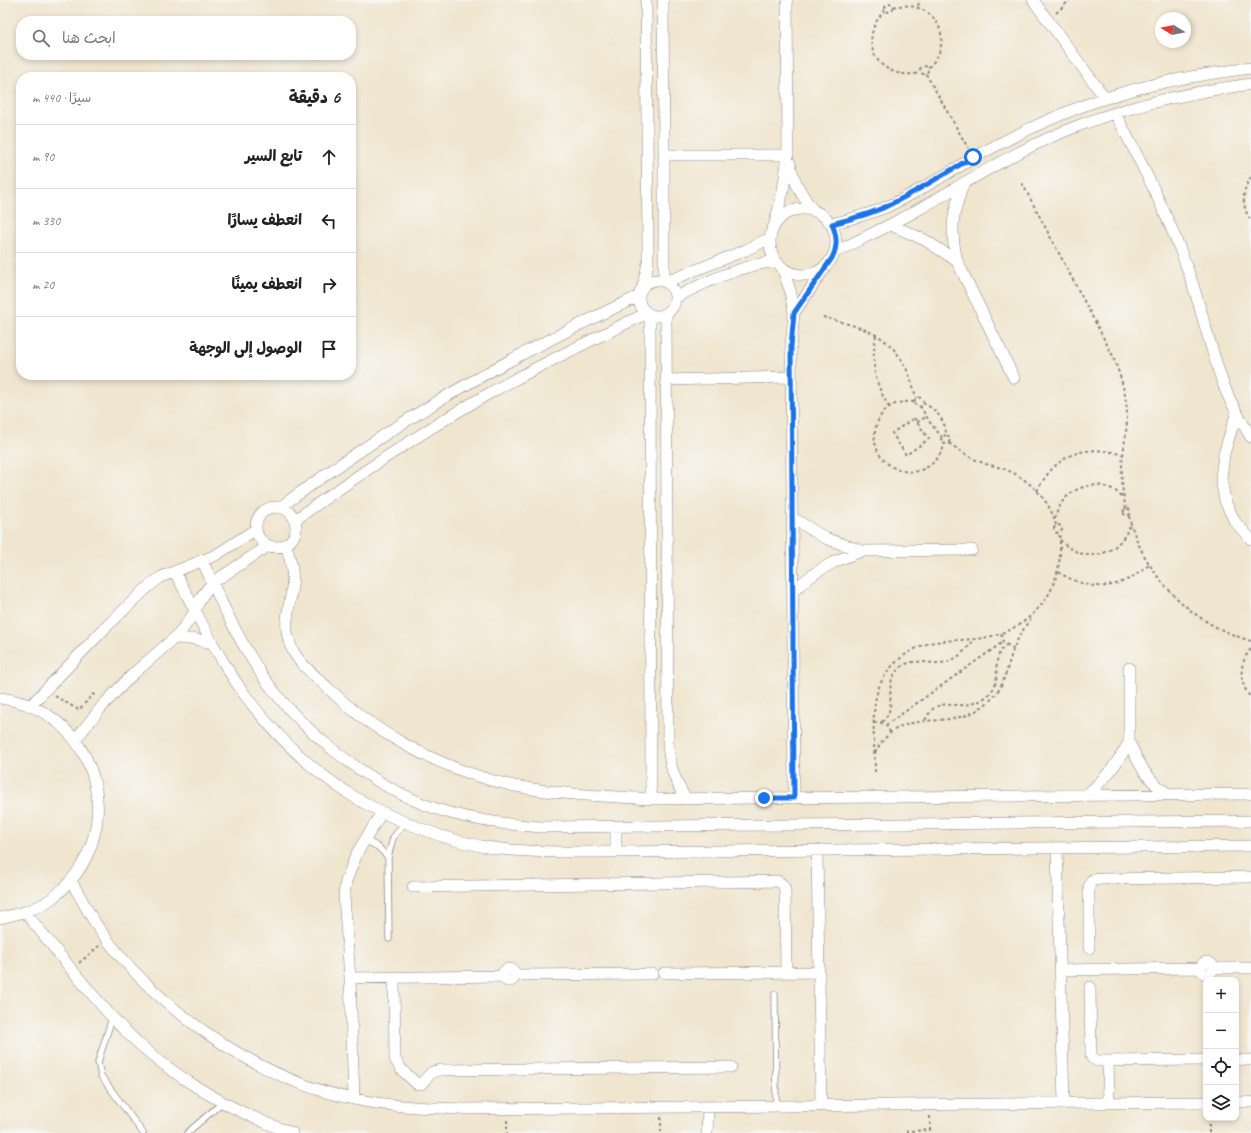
<!DOCTYPE html>
<html lang="ar">
<head>
<meta charset="utf-8">
<style>
	:root { --surface:#fff; --page:#f6f6f6; --text:#222; --muted:#767676; --line:#e0e0e0 }
	body { margin:0; font-family:Caveat,"Playpen Sans Arabic",sans-serif; background:var(--page); color:var(--text); direction:rtl }
	.controls { position:absolute; right:12px; bottom:12px; display:grid; overflow:hidden; border-radius:8px; box-shadow:0 2px 6px #0003 }
	.controls button { width:36px; height:36px; display:grid; place-items:center; padding:0; border:0; border-bottom:1px solid var(--line); background:var(--surface); color:var(--text); font:20px sans-serif }
	.compass { position:absolute; left:1155px; top:12px; width:36px; height:36px; border-radius:50%; background:var(--surface); box-shadow:0 2px 6px #0003; rotate:280deg }
	.stop { position:absolute; width:12px; height:12px; margin:-9px; border:3px solid #1a73e8; border-radius:50%; background:#fff }
	.stop.end { background:#1a73e8; border-color:#fff; box-shadow:0 1px 4px #0008 }
	.list { margin:0; padding:0; list-style:none }
	h2 { display:flex; justify-content:space-between; align-items:center; height:52px; margin:0; padding:0 16px; font-size:17px }
	h2 small { font-size:13px; font-weight:400; color:var(--muted) }
	.list li { display:grid; grid-template-columns:26px 1fr auto; gap:12px; align-items:center; box-sizing:border-box; height:64px; padding:0 16px; border-top:1px solid var(--line) }
	.list b { display:block; font-size:15px; white-space:nowrap }
	.list em { font-size:13px; font-style:normal; color:var(--muted) }
	.icon { flex:none; width:22px; height:22px; fill:none; stroke:currentColor; stroke-width:2; stroke-linecap:round; stroke-linejoin:round }
	.map { position:relative; flex:none; width:1251px; height:1133px; overflow:hidden; direction:ltr }
	.search { position:absolute; background:var(--surface); box-shadow:0 2px 6px #0003; left:16px; top:16px; width:340px; height:44px; display:flex; align-items:center; gap:10px; box-sizing:border-box; padding:0 14px; border-radius:16px; color:var(--muted); font-size:15px }
	.panel { position:absolute; background:var(--surface); box-shadow:0 2px 6px #0003; left:16px; top:72px; width:340px; height:308px; border-radius:16px; direction:rtl }
	.map>svg:first-child { display:block }
	.lines { fill:none; stroke-linecap:round; stroke-linejoin:round }
	.service-casing { stroke:#898484; stroke-width:7 }
	.minor-casing { stroke:#898484; stroke-width:12 }
	.path { stroke:#898484; stroke-width:2; stroke-dasharray:3 3; stroke-linecap:butt }
	.service { stroke:#fff; stroke-width:5.5 }
	.minor { stroke:#fff; stroke-width:11 }
	.route { stroke:#1a73e8; stroke-width:5 }
</style>
</head>
<body>
<div class="map">
<svg width="1251" height="1133" viewBox="0 0 1251 1133">
	<rect width="100%" height="100%" fill="#f6f6f2"/>
	<filter id="ink" filterUnits="userSpaceOnUse"><feTurbulence type="fractalNoise" baseFrequency=".025" numOctaves="2"/><feDisplacementMap in="SourceGraphic" scale="8" xChannelSelector="R" yChannelSelector="G"/><feConvolveMatrix kernelMatrix="1 2 1 2 8 2 1 2 1" color-interpolation-filters="sRGB"/></filter>
	<filter id="wash" filterUnits="userSpaceOnUse"><feTurbulence type="fractalNoise" baseFrequency=".012" numOctaves="4" result="noise"/><feDisplacementMap in="SourceGraphic" scale="16" xChannelSelector="R" yChannelSelector="G"/><feGaussianBlur stdDeviation="0.9" result="paint"/><feColorMatrix in="noise" values="0 0 0 0 0 0 0 0 0 0 0 0 0 0 0 0 0 1.4 0 .05"/><feComposite in="paint" operator="in"/></filter>
	<g filter="url(#wash)">
		<rect width="100%" height="100%" fill="#f0e5ce"/>
	</g>
	<g filter="url(#ink)">
		<g class="lines">
			<defs>
				<path id="service" d="M365 840 378 847 388 857
					M389 939 388 857 393 838 405 822
					M775 994 776 1106
					M112 1018 98 1062 101 1076 143 1133
					M187 1133 223 1102"/>
				<path id="minor" d="M663 0 664 155V281
					M1033 0 1105 98
					M1115 113C1143 166 1170 219 1190 276 1202 312 1211 350 1224 386 1231 404 1241 421 1251 437
					M664 155H788
					M790 163C793 181 802 196 813 210
					M964 183C952 213 950 230 957 261L1014 378
					M770 242a33 33 0 1 1 66 0a33 33 0 1 1-66 0Z
					M832 224C849 219 867 215 884 208 925 190 962 162 1003 142 1036 125 1071 109 1106 98 1153 82 1202 74 1251 68
					M891 225 925 240 957 261
					M774 227 783 191 788 155 787 0
					M835 252C863 238 892 225 919 209 965 183 1009 155 1058 134 1120 107 1184 93 1251 84
					M782 267 790 290 794 313 791 346 794 798
					M639 298a18 18 0 1 1 36 0a18 18 0 1 1-36 0Z
					M666 282 746 250 770 238
					M643 286 648 263V251L646 0
					M675 298C706 281 741 266 776 261
					M794 313 824 269
					M666 314 668 742C669 764 674 780 686 799
					M650 315 651 799
					M666 380 791 377
					M1236 414 1224 454 1221 478 1225 501 1235 522 1251 539
					M256 527a20 20 0 1 1 40 0a20 20 0 1 1-40 0Z
					M279 508C327 473 376 439 427 408 495 366 567 330 639 296
					M793 518 825 538 862 551 972 550
					M295 520C358 475 422 431 490 393 541 364 594 339 647 313
					M286 545C290 558 294 572 292 587 290 611 281 624 292 649 299 664 317 677 329 689 374 733 434 764 494 781 503 783 512 786 521 787 564 795 607 796 651 799L1251 794
					M202 560C220 600 238 639 262 675 299 729 363 779 423 804 461 819 501 824 541 827L1251 821
					M175 572C196 612 216 654 242 691 271 731 309 768 351 795 373 809 398 820 422 829 447 839 474 846 501 849 539 853 578 852 616 852L1251 846
					M793 591C815 571 834 560 862 551
					M175 638 194 639 212 643
					M1129 668V742L1136 757 1144 771 1155 784 1168 794
					M0 698C102 711 132 839 51 899 36 910 18 914 0 918
					M30 706 108 625 149 586 161 577 216 555 256 529
					M75 740 104 704 133 674 179 634 192 616 202 596 212 583 268 546
					M1086 795C1105 780 1118 763 1129 742
					M616 827V852
					M1057 848 1064 1103
					M817 850 821 1105
					M71 881C81 897 89 915 100 930 156 1009 259 1080 354 1099 391 1107 428 1108 466 1109L1206 1102
					M413 887 777 881C782 883 784 885 785 891L786 972
					M25 912C54 947 82 984 112 1017 160 1070 225 1109 292 1133
					M1089 948V887L1092 880 1102 879 1251 877
					M1201 968a6 6 0 1 1 12 0a6 6 0 1 1-12 0Z
					M1213 968H1251
					M503 975a6 6 0 1 1 12 0a6 6 0 1 1-12 0Z
					M1060 970 1200 968
					M664 973 819 972
					M516 975 652 974
					M394 977 395 1059 401 1069 417 1084H421L432 1072 440 1070 731 1067
					M350 978 503 976
					M1090 987 1091 1055 1092 1058 1098 1061 1206 1060
					M1236 1060H1251
					M1108 1061 1109 1103
					M354 1099 350 978 344 896 346 881 357 853 382 812
					M1236 1102H1251
					M707 1133 708 1108"/>
			</defs>
			<use href="#service" class="service-casing"/>
			<use href="#minor" class="minor-casing"/>
			<path class="path" d="M885 8a4 4 0 1 1 8 0a4 4 0 1 1-8 0Z
				M918 6 920 0
				M893 7C921 0 948 20 940 50 938 57 933 63 928 68
				M885 10C855 41 878 82 920 73
				M1056 13 1070 0
				M920 70a4 4 0 1 1 8 0a4 4 0 1 1-8 0Z
				M926 74 968 148
				M1251 177C1242 190 1241 207 1251 220
				M1022 183 1113 356C1120 375 1127 395 1127 416 1127 433 1123 449 1122 466 1121 480 1123 495 1126 509
				M823 317C840 322 860 326 876 335 899 347 911 374 916 398
				M876 335C871 363 874 382 889 407
				M914.5 402a4.5 4.5 0 1 1 9 0a4.5 4.5 0 1 1-9 0Z
				M914 402C901 401 887 404 880 417 855 463 924 499 945 444
				M923 403C933 408 941 415 945 427 946 432 946 434 950 438L949 443 945 444 943 443 941 439 942 437 946 435
				M920 406 931 424 942 437
				M914 418 929 439 906 455 892 433Z
				M917 422 926 417
				M949 443C961 452 972 459 986 464 993 466 1000 467 1007 470 1030 480 1050 500 1056 525
				M1037 491C1056 454 1084 443 1123 455
				M1123.5 512a3.5 3.5 0 1 1 7 0a3.5 3.5 0 1 1-7 0Z
				M1129 516C1139 561 1174 604 1214 626 1226 632 1238 637 1251 641
				M1055 519C1056 515 1057 511 1059 507 1069 488 1094 479 1114 490 1117 492 1120 496 1124 498
				M1054 529a4 4 0 1 1 8 0a4 4 0 1 1-8 0Z
				M1060 540C1086 566 1118 557 1131 523
				M1058 572C1093 593 1119 591 1150 564
				M1001 634 1003 642 1014 649
				M1251 649C1238 663 1239 684 1251 698
				M55 696 77 709 79 710 93 694 96 697
				M925 720C928 716 930 711 934 708 941 703 948 705 956 705 966 706 980 703 988 695 1006 679 987 661 1006 645
				M882 722C900 706 880 683 901 667 915 656 931 666 946 662 959 659 967 648 975 639
				M874 723C883 721 888 725 890 733
				M886 725 1003 642
				M875 753C896 713 924 725 960 717 969 715 977 711 984 705 1004 692 1006 670 1013 650 1018 637 1025 626 1033 616
				M875 772C875 748 870 709 879 687 888 665 908 649 930 643 949 639 969 641 988 637 1014 632 1037 615 1050 592 1059 574 1062 553 1059 533
				M79 963 99 946
				M661 1117V1133
				M507 1120V1133
				M907 1133V1131L930 1130V1116
				M1209 1133V1118"/>
			<use href="#service" class="service"/>
			<use href="#minor" class="minor"/>
		</g>
	</g>
	<g class="lines" filter="url(#ink)">
		<path class="route" d="M764 798H794L791 346 794 313 832 258C838 246 837 236 832 224 850 219 868 215 885 207 915 193 944 174 973 157"/>
	</g>
</svg>
<div class="controls">
<button>+</button>
<button>−</button>
<button><svg class="icon" aria-label="locate" viewBox="0 0 24 24"><circle cx="12" cy="12" r="6"/><path d="M12 2v4M12 18v4M2 12h4M18 12h4"/></svg></button>
<button><svg class="icon" aria-label="layers" viewBox="0 0 24 24"><path d="M12 4l9 5-9 5-9-5zM3 14l9 5 9-5"/></svg></button>
</div>
<svg class="compass" viewBox="-18 -18 36 36"><path d="M0-13l5 13h-10z" fill="#e53935"/><path d="M0 13l5-13h-10z" fill="#767676"/></svg>
<div class="stop" style="left:973px;top:157px"></div>
<div class="stop end" style="left:764px;top:798px"></div>
<div class="search"><svg class="icon" aria-label="search" viewBox="0 0 24 24"><circle cx="10" cy="10" r="6"/><path d="M15 15l6 6"/></svg>ابحث هنا</div>
<section class="panel">
<h2>6 دقيقة<small>سيرًا · 440 m</small></h2>
<ul class="list">
<li><svg class="icon" aria-label="ahead" viewBox="0 0 24 24"><path d="M12 20V5M6 11l6-6 6 6"/></svg><div><b>تابع السير</b></div><em>90 m</em></li>
<li><svg class="icon" aria-label="left" viewBox="0 0 24 24"><path d="M17 20v-9H6M10 6l-5 5 5 5"/></svg><div><b>انعطف يسارًا</b></div><em>330 m</em></li>
<li><svg class="icon" aria-label="right" viewBox="0 0 24 24"><path d="M7 20v-9h11M14 6l5 5-5 5"/></svg><div><b>انعطف يمينًا</b></div><em>20 m</em></li>
<li><svg class="icon" aria-label="arrive" viewBox="0 0 24 24"><path d="M6 21V4h12l-3 4 3 4H6"/></svg><div><b>الوصول إلى الوجهة</b></div></li>
</ul>
</section>
</div>
</body>
</html>
